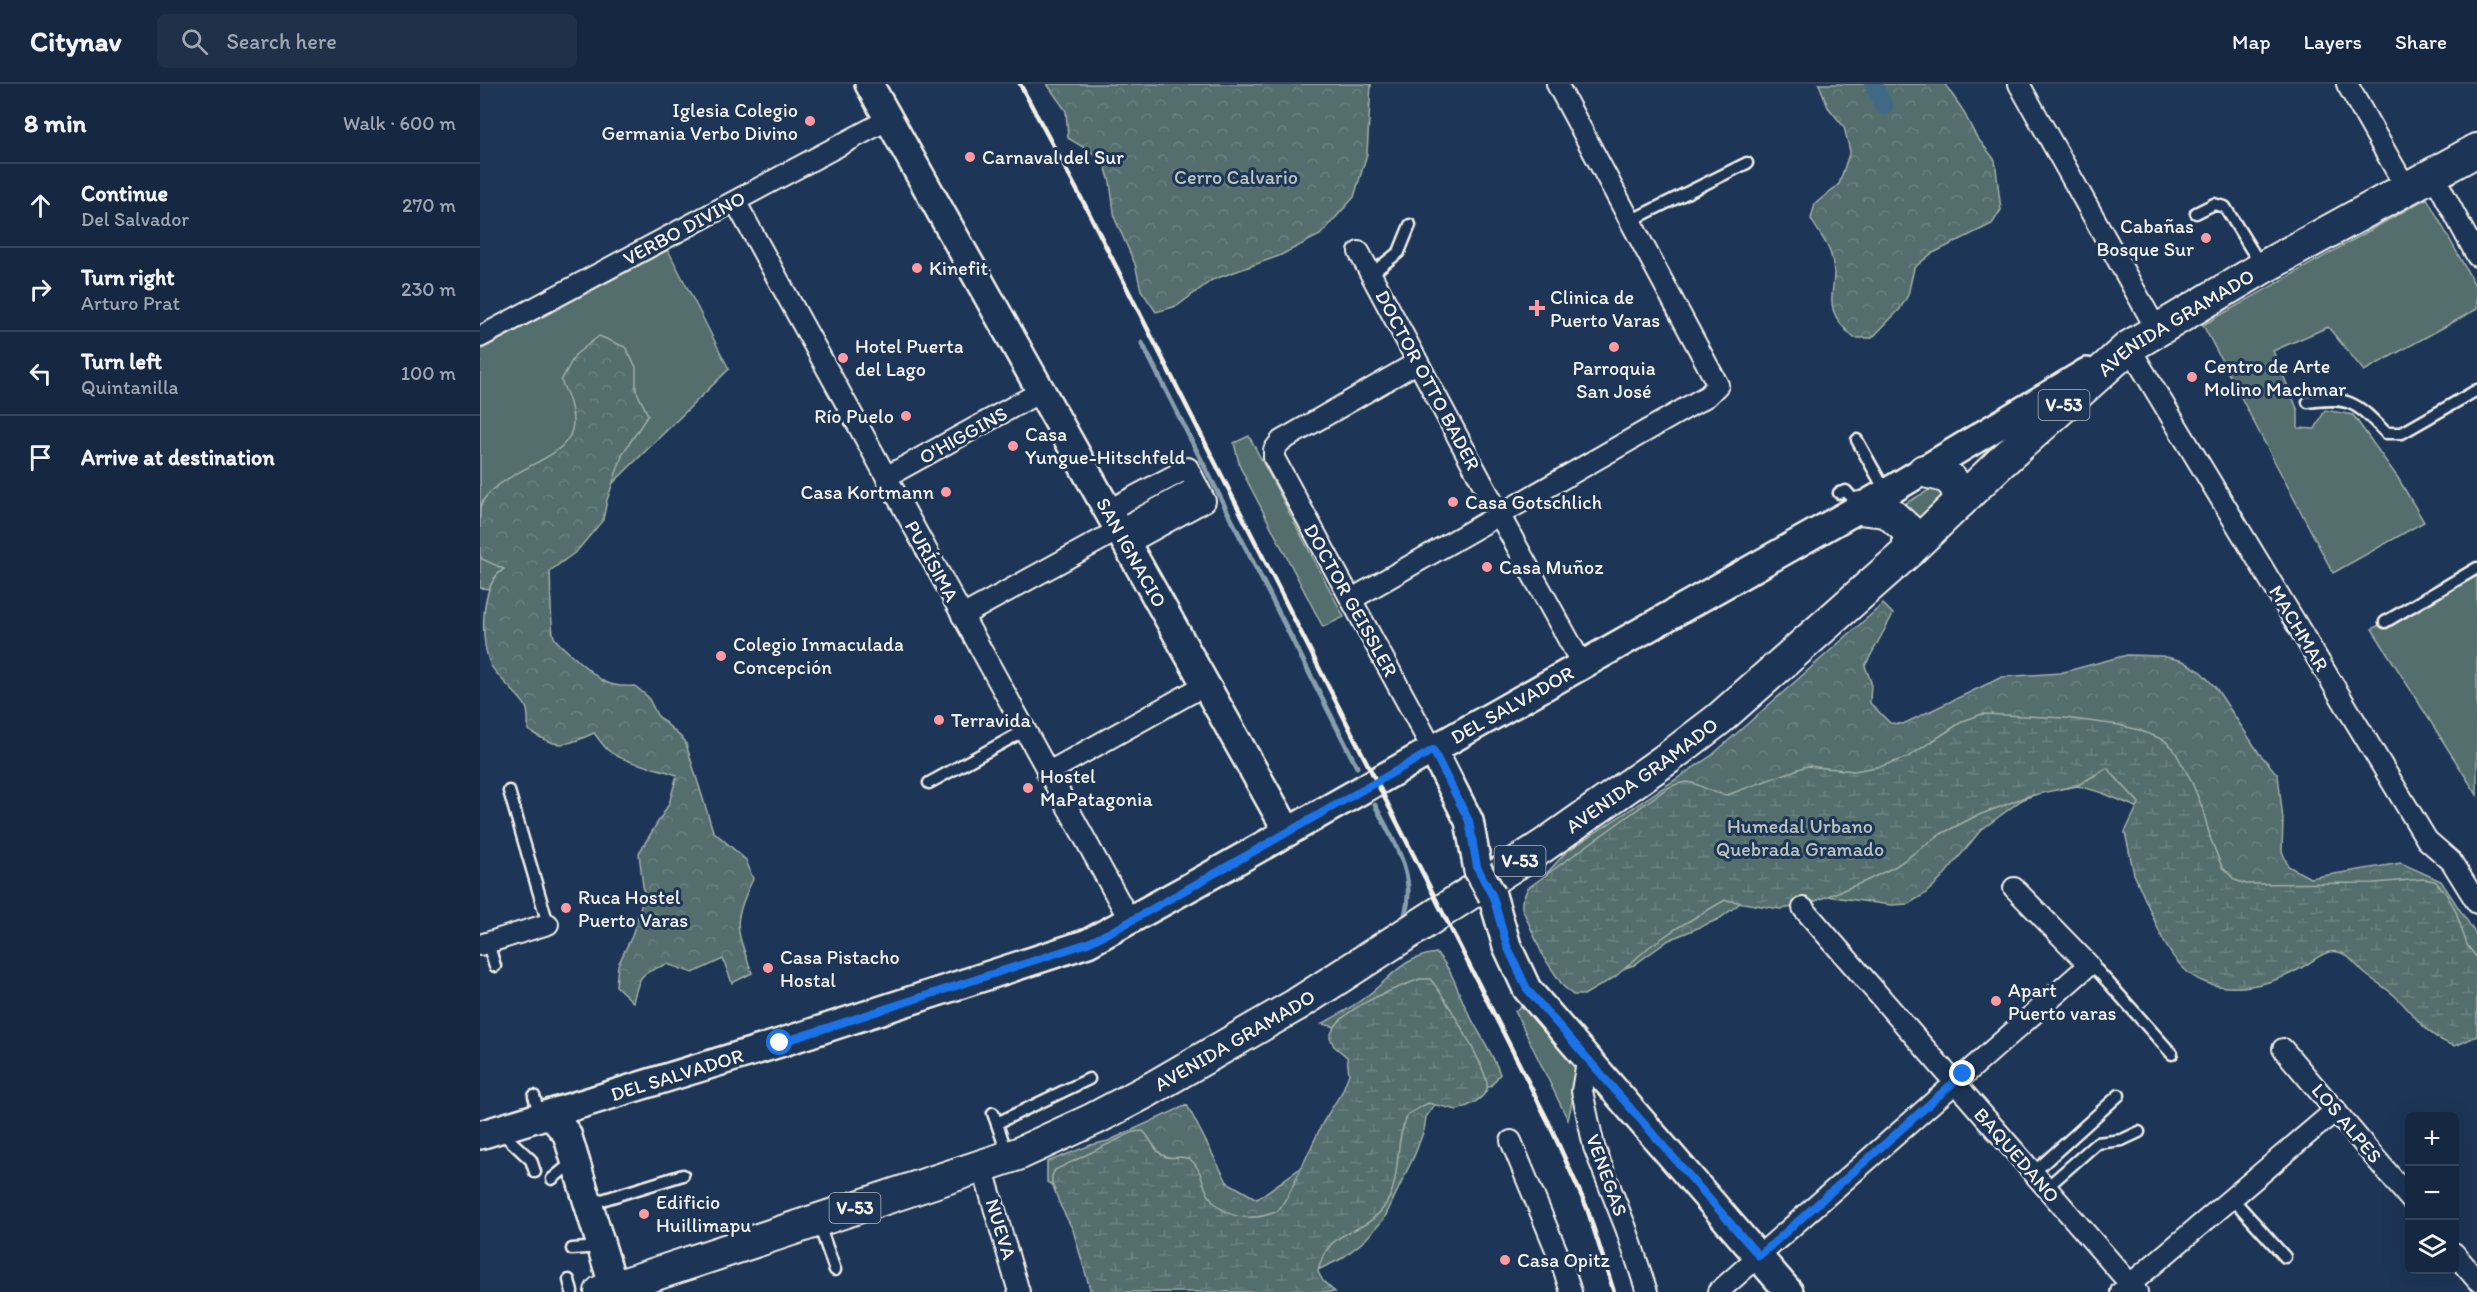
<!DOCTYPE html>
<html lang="en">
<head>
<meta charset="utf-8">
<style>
	:root { --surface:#162841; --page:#1f3048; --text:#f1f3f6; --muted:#9ea6b1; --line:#35445a }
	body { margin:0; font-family:Itim,sans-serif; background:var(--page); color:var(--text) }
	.controls { position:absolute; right:18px; bottom:18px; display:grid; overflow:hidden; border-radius:9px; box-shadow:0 6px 24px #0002 }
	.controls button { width:54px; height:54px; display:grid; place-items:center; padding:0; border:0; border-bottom:2px solid var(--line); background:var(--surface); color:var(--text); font:30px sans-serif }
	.stop { position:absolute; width:18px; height:18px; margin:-14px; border:4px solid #1a73e8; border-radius:50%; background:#fff }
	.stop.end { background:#1a73e8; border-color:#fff; box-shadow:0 2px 6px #0008 }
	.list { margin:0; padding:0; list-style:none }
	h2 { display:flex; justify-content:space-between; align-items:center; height:78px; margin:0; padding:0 24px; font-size:26px }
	h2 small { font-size:20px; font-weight:400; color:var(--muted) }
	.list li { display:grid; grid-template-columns:39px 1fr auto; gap:18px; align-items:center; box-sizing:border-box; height:84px; padding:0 24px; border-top:2px solid var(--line) }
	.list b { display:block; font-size:22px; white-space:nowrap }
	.list p { margin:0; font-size:20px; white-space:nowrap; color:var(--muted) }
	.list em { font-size:20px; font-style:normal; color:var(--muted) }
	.icon { flex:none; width:33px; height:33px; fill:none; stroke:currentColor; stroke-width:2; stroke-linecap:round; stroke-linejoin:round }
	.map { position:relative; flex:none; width:1997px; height:1208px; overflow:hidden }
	header { display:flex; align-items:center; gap:36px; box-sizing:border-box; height:84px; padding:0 30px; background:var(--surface); border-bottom:2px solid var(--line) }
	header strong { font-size:28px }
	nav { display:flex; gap:33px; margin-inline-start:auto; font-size:21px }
	.search { width:420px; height:54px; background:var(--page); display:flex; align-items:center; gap:15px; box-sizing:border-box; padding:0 21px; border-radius:9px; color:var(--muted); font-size:22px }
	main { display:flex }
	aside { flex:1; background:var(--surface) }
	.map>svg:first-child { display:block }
	.green { fill:#526e6c; stroke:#a3b0aa; stroke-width:1.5 }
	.forest { fill:url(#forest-crowns); stroke:#a3b0aa; stroke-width:1.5 }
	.wetland { fill:url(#wetland-marsh); stroke:#a3b0aa; stroke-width:1.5 }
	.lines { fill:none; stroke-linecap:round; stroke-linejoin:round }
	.stream { stroke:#879fad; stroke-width:5 }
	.canal { stroke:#3f6986; stroke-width:18 }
	.lane-casing { stroke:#f4f1e8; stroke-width:15 }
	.street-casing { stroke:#f4f1e8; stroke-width:24 }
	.secondary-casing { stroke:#f4f1e8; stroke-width:32 }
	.primary-casing { stroke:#f4f1e8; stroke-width:36 }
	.lane { stroke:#1d3557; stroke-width:10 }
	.street { stroke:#1d3557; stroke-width:20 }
	.secondary { stroke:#1d3557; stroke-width:27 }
	.primary { stroke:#1d3557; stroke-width:32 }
	.rail { stroke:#f4f1e8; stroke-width:4.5 }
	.secondary-bridge-casing { stroke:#f4f1e8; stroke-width:32; stroke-linecap:butt }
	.secondary-bridge { stroke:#1d3557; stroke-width:27 }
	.route { stroke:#1a73e8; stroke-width:8 }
	.poi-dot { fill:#ff9aa2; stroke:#1d3557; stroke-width:2 }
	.labels { text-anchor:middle; stroke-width:6; stroke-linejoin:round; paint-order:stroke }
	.shield { fill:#1d3557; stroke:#b4b9bc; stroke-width:1.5 }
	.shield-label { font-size:18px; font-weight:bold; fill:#f4f1e8 }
	.poi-label { font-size:20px; fill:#f4f1e8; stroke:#1d3557; text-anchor:start }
	.park-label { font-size:20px; fill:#bbc3bd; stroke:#1d3557 }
	.street-label { font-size:20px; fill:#f4f1e8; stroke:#1d3557 }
</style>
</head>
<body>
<header>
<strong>Citynav</strong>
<div class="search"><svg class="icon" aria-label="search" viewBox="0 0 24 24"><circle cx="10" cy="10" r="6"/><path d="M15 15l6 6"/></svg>Search here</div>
<nav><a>Map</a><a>Layers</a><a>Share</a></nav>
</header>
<main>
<aside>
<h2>8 min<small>Walk · 600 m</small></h2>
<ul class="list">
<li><svg class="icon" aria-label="ahead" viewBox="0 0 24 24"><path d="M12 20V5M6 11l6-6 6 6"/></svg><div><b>Continue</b><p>Del Salvador</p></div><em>270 m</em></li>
<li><svg class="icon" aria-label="right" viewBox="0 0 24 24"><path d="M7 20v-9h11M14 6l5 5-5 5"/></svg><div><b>Turn right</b><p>Arturo Prat</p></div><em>230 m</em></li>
<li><svg class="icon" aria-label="left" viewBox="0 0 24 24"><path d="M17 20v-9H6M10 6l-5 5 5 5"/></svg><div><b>Turn left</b><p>Quintanilla</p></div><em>100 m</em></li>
<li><svg class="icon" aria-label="arrive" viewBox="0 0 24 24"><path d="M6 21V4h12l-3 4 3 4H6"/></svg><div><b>Arrive at destination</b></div></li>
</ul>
</aside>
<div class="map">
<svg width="1997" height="1208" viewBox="0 0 1997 1208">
	<defs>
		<pattern id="forest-crowns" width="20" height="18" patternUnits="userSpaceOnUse" patternTransform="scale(1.5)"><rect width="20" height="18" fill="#526e6c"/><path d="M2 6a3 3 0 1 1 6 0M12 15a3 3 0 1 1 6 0" fill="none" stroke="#6c8381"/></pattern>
		<pattern id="wetland-marsh" width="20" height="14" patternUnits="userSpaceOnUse" patternTransform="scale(1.5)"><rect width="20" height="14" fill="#526e6c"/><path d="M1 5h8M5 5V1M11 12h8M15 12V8" fill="none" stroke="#6c8381"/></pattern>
	</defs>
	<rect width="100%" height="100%" fill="#1d3557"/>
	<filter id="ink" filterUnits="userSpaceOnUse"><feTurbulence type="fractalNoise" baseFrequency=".0167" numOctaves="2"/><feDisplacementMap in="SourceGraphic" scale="12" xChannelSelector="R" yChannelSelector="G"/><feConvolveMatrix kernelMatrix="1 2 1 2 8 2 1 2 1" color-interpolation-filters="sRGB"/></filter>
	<g filter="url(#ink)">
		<path class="green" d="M1947 114 1997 205V225L1884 287 1848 243 1793 267 1818 327V344L1835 345 1845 326 1873 331 1918 394 1944 438 1853 489 1723 241Z
			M188 166 249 285 24 506 0 504V266Z
			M769 352 864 533 843 543 760 383 754 359Z
			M1460 400 1470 411 1435 442 1417 424Z
			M1997 486V711L1892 545Z
			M1047 918 1101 977 1088 1036 1035 927Z"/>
		<path class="forest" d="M567 0H891L887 70 874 113 840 151 799 172 732 196 697 222 676 228 661 206 655 180 635 135 630 98 624 78 613 69 588 54 586 27Z
			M1339 0H1465L1482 25 1496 52 1515 76 1521 126 1512 140 1451 170 1434 184 1428 211 1420 225 1392 254H1374C1333 217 1364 207 1350 168 1346 157 1337 146 1331 135L1335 120 1359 100 1370 67 1364 43 1348 23Z
			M119 252 145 263 156 283V306L168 331 143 369 127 416 123 436 97 467 70 487C71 502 70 541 74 553 76 559 117 593 123 597 133 602 144 603 155 602L168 613 177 631 205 657 233 747 266 776 273 795C251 841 256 843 272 889L252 899 243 875 213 889 187 880C160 891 160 889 153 918L136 902 138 881 152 852 164 811 159 769 189 720 197 691C177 683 146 680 129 667 124 663 119 655 114 649 83 663 78 665 48 646 48 639 49 628 46 623 41 612 18 595 10 580 0 553 0 500 24 485L2 475 0 471C0 457 0 439 0 425 2 414 12 406 20 400 66 367 117 368 81 297L95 271Z
			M1403 520 1413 530 1385 582 1391 598 1390 619 1410 639 1423 640 1522 593 1580 589 1647 571 1682 572 1703 577 1720 587 1736 604 1779 669 1798 691 1803 736 1802 767 1808 782 1830 794 1921 779 1961 797 1997 852V932L1926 848 1819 867 1661 725 1620 708 1598 702 1563 708 1543 715 1501 746 1460 796 1445 810 1428 820 1411 821 1353 813 1333 808 1263 817 1239 835 1189 856 1154 881 1130 889 1063 802 1067 789 1086 768 1231 672Z
			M956 869C972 885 976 903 985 922 996 946 1011 965 1020 990L1010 1003 983 1001 956 1019 946 1033 944 1046 935 1070 904 1135 884 1157 861 1175 827 1191 747 1208 567 1098V1078L611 1061 628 1057 707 1021 747 1098 777 1115 826 1080 878 977 866 945 842 940C860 930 878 920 893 907 917 887 924 874 956 869Z"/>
		<path class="wetland" d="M1502 630 1585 634 1639 641 1659 646 1684 656 1693 664 1711 696 1722 723 1731 756 1742 783 1755 796 1766 800 1894 799 1943 795 1955 797 1965 808 1975 825 1987 861 1997 874V952L1975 962C1948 954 1935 931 1916 913 1906 903 1893 897 1883 888 1876 881 1868 870 1858 868 1844 865 1833 878 1821 884 1794 900 1754 910 1724 898 1706 891 1692 873 1683 856L1654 790 1645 748 1659 719 1627 684 1598 701 1545 713 1494 733 1461 750 1416 782 1386 797 1323 822 1300 825 1245 816 1197 844 1169 863 1135 893 1104 911H1093L1083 902 1063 872 1042 824V817L1048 804 1186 705C1217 688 1218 708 1247 711L1327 682 1374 687 1402 682 1428 673 1483 637Z
			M940 895H950C962 907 1011 990 1007 1005 1003 1016 987 1023 977 1026L948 1019 928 1030C925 1038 921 1047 920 1056 916 1078 918 1104 904 1123 882 1154 847 1142 838 1188L843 1197 855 1208H611L593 1146 580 1121 572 1099V1092L575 1086 653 1048 663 1047C671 1054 674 1067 684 1072 692 1076 703 1070 711 1076 721 1084 722 1099 728 1110 743 1136 772 1138 798 1127L809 1110 843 1038 862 1008 869 990 867 973 854 962 850 953C858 924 914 905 940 895Z"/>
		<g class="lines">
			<path class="stream" d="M662 259 877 683
				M895 721C913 757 937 790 925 831"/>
			<path class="canal" d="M1393 0 1404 22"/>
			<defs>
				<path id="lane" d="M1716 129 1734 120 1745 123 1782 183
					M1150 137 1267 79
					M891 190 919 168 930 141
					M1828 318C1870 312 1877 319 1906 349H1922L1997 306
					M1377 356 1406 408
					M1359 409 1366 407 1378 421
					M1905 538 1997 484
					M449 699 544 647
					M29 707 68 840
					M8 859 15 882
					M1609 881 1618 887 1692 970
					M54 1012 60 1032
					M513 1029 528 1071
					M517 1039 609 995
					M21 1048 51 1076 55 1088
					M1553 1089 1639 1011
					M72 1095 95 1076
					M1566 1104 1617 1059 1642 1056 1659 1048
					M1752 1114 1805 1173
					M109 1120 203 1091
					M338 1138 355 1186
					M92 1165 121 1163
					M89 1196 92 1208"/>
				<path id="street" d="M1539 0 1677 246
					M1867 0 1926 104
					M1953 90 1997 172
					M255 117 650 837
					M879 168 1020 432 1103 582
					M0 253 409 35
					M1649 263 1947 756 1971 777 1997 819
					M938 278 801 357 794 366V374L953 666
					M708 384 725 417 647 460 629 426Z
					M406 393 560 308
					M872 515 1227 312 1238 301 1077 0
					M482 532 715 404
					M567 689 725 601
					M1323 824 1657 1208
					M0 861 68 840
					M1803 965 1930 1115
					M1108 972 1102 1007 1114 1063 1146 1144 1167 1208
					M1031 1057 1082 1180 1091 1208
					M502 1082 539 1208
					M1974 1169 1997 1196
					M1238 1208 1609 881 1534 804
					M1641 1208 1856 1026"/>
				<g id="secondary">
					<path id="s1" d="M389 0 808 748"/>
					<path d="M953 666 989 737 998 786"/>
					<path d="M1012 811 1027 862 1047 905 1309 1208"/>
					<path d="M70 1030 87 1050 134 1204"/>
					<path id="s2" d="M0 1051 300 959 608 859 719 798 1406 409 1607 288"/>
				</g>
				<g id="primary">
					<path d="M1444 387C1468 392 1474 392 1481 417"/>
					<path d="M1380 424 1407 427 1429 447V467"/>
					<path id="s3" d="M121 1208 538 1070 614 1035 669 1006 816 921 1063 762 1188 674 1239 635 1429 467 1519 380 1649 263 1782 184 1997 66"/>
				</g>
			</defs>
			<use href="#lane" class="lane-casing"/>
			<use href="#street" class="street-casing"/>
			<use href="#secondary" class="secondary-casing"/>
			<use href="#primary" class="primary-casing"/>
			<use href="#lane" class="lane"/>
			<use href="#street" class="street"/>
			<use href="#secondary" class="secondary"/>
			<use href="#primary" class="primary"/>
			<path class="rail" d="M540 0 606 123 1068 1037 1107 1124 1134 1208"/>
			<defs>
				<path id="secondary-bridge" d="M998 786 1012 811"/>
			</defs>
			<use href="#secondary-bridge" class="secondary-bridge-casing"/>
			<use href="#secondary-bridge" class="secondary-bridge"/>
		</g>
	</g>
	<g class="lines" filter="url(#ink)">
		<path class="route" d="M300 959 608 859 640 843 953 666 989 737 997 783 1013 813 1027 862 1047 905 1279 1172 1483 990"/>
	</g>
	<g class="poi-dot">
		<circle cx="330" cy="37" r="6"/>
		<circle cx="490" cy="73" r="6"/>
		<circle cx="1726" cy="154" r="6"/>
		<circle cx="437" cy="184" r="6"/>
		<path d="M1054 215h6v6h6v6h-6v6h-6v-6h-6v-6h6z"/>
		<circle cx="1134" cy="263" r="6"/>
		<circle cx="363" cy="274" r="6"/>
		<circle cx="1712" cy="293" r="6"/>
		<circle cx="426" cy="332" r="6"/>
		<circle cx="533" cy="362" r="6"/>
		<circle cx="466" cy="408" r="6"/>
		<circle cx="973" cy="418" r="6"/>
		<circle cx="1007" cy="483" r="6"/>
		<circle cx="241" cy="572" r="6"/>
		<circle cx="459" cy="636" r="6"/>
		<circle cx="548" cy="704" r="6"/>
		<circle cx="86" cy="824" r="6"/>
		<circle cx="288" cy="884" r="6"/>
		<circle cx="1516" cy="917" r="6"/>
		<circle cx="164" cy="1130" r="6"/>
		<circle cx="1025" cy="1176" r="6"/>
	</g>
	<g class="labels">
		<g class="shield">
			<rect x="1558.5" y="306" width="51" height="30" rx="4.5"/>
			<rect x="1014.5" y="762" width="51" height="30" rx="4.5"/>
			<rect x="349.5" y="1109" width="51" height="30" rx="4.5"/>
		</g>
		<g class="shield-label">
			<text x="1584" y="327">V-53</text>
			<text x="1040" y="783">V-53</text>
			<text x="375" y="1130">V-53</text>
		</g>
		<g class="poi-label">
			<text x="318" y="33" text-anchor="end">Iglesia Colegio<tspan x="318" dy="23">Germania Verbo Divino</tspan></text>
			<text x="502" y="80">Carnaval del Sur</text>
			<text x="1714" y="149" text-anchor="end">Cabañas<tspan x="1714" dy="23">Bosque Sur</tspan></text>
			<text x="449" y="191">Kinefit</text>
			<text x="1070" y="220">Clinica de<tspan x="1070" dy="23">Puerto Varas</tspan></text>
			<text x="375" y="269">Hotel Puerta<tspan x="375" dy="23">del Lago</tspan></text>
			<text x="1724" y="289">Centro de Arte<tspan x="1724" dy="23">Molino Machmar</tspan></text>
			<text x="1134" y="291" text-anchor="middle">Parroquia<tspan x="1134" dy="23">San José</tspan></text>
			<text x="414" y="339" text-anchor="end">Río Puelo</text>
			<text x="545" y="357">Casa<tspan x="545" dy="23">Yungue-Hitschfeld</tspan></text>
			<text x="454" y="415" text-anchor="end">Casa Kortmann</text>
			<text x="985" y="425">Casa Gotschlich</text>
			<text x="1019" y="490">Casa Muñoz</text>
			<text x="253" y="567">Colegio Inmaculada<tspan x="253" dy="23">Concepción</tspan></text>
			<text x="471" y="643">Terravida</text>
			<text x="560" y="699">Hostel<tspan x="560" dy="23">MaPatagonia</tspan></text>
			<text x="98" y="820">Ruca Hostel<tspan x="98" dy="23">Puerto Varas</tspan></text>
			<text x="300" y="880">Casa Pistacho<tspan x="300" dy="23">Hostal</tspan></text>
			<text x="1528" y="913">Apart<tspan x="1528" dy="23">Puerto varas</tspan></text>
			<text x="176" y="1125">Edificio<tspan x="176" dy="23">Huillimapu</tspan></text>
			<text x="1037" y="1183">Casa Opitz</text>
		</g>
		<g class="park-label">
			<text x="756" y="100">Cerro Calvario</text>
			<text x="1320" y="749">Humedal Urbano<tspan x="1320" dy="23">Quebrada Gramado</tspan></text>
		</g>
		<g class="street-label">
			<text transform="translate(204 144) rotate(-28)" y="7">VERBO DIVINO</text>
			<text dy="7" stroke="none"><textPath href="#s3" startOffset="1872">AVENIDA GRAMADO</textPath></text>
			<text transform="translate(948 296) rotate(62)" y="7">DOCTOR OTTO BADER</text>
			<text transform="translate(483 351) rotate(-29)" y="7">O'HIGGINS</text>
			<text dy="7" stroke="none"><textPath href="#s1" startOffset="537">SAN IGNACIO</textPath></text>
			<text transform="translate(452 477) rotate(61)" y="7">PURÍSIMA</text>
			<text transform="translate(871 516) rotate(61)" y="7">DOCTOR GEISSLER</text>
			<text transform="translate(1819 544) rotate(59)" y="7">MACHMAR</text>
			<text dy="7" stroke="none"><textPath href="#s2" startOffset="1124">DEL SALVADOR</textPath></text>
			<text dy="7" stroke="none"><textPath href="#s3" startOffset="1170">AVENIDA GRAMADO</textPath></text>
			<text dy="7" stroke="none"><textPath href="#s3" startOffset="684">AVENIDA GRAMADO</textPath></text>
			<text dy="7" stroke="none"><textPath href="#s2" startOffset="206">DEL SALVADOR</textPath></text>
			<text transform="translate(1867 1039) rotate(50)" y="7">LOS ALPES</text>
			<text transform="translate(1537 1071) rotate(49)" y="7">BAQUEDANO</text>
			<text transform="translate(1127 1091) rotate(70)" y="7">VENEGAS</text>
			<text transform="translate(521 1145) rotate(73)" y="7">NUEVA</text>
		</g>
	</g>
</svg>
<div class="controls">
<button>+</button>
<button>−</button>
<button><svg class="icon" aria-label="layers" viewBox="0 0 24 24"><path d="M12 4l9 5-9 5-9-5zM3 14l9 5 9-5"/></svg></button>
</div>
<div class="stop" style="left:300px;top:959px"></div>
<div class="stop end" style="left:1483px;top:990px"></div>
</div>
</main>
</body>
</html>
